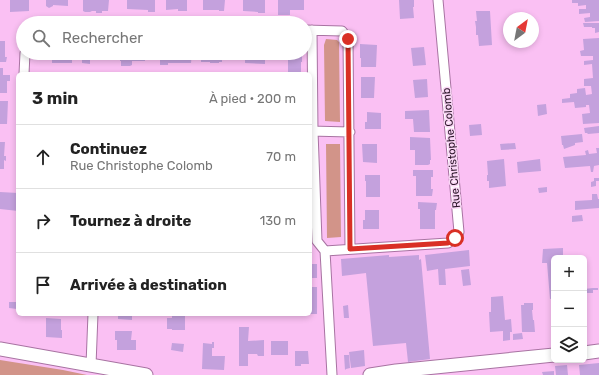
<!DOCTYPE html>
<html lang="fr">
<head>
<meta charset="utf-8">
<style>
	:root { --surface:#fff; --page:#f2f2f2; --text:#222; --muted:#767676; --line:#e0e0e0 }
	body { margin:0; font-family:Rubik,sans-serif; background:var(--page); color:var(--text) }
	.controls { position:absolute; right:12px; bottom:12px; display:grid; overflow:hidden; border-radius:6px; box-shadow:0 2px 6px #0003 }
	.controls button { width:36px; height:36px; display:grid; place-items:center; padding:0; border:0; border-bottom:1px solid var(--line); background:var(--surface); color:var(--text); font:20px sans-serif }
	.compass { position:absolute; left:503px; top:12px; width:36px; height:36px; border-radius:50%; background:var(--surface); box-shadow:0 2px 6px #0003; rotate:32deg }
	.stop { position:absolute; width:12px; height:12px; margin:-9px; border:3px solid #d93025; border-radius:50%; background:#fff }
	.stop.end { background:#d93025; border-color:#fff; box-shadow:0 1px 4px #0008 }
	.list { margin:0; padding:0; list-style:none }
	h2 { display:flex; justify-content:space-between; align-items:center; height:52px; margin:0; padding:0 16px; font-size:17px }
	h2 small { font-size:13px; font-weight:400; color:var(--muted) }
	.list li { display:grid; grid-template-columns:26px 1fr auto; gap:12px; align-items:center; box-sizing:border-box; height:64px; padding:0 16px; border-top:1px solid var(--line) }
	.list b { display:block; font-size:15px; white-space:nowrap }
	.list p { margin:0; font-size:13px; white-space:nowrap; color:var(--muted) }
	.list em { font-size:13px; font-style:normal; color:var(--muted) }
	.icon { flex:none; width:22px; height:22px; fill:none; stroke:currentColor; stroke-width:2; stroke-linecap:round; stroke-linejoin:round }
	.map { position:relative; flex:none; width:599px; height:375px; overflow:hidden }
	.search { position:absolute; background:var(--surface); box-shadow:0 2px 6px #0003; left:16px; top:16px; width:296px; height:44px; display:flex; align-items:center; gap:10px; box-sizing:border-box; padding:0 14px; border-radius:22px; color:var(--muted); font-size:15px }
	.panel { position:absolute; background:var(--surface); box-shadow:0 2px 6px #0003; left:16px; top:72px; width:296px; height:244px; border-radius:6px }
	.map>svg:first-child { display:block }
	.green { fill:#d29489 }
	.building { fill:#c4a1dd }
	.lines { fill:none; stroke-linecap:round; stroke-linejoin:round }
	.street-casing { stroke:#a873a2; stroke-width:11 }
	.secondary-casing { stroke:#a873a2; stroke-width:15 }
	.street { stroke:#fff; stroke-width:9 }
	.secondary { stroke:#fff; stroke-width:13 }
	.route { stroke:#d93025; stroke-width:5 }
	.labels { text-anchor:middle; stroke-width:3; stroke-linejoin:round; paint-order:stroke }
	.street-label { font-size:11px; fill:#2a1528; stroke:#f9d6f5 }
</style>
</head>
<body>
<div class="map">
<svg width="599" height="375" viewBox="0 0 599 375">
	<rect width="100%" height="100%" fill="#fac0f3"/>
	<path class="green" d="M326 39 337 40 339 42 340 122 325 121 324 45Z
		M326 144H340L341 237 327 238Z
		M0 360 63 370 87 375H0Z"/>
	<path class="building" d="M10 0H29V11L10 12Z
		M46 0H68V6L53 5V6L49 8 46 6Z
		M83 0H109L108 11H102V13H96V11H92L90 12H85L83 11Z
		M127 0H155V12H148V10L127 9Z
		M166 0H187V11H178V9L166 10Z
		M203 0H225L224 11H219V10H203Z
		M243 0H265V13H258V12L243 11Z
		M278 0H304V10H290V15H278Z
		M399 0H414V7H413L414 18 400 19Z
		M572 0H599V21L585 22 584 18 590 17V13L579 14V9H586V5L578 6V3H572Z
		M476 11H490L492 45 479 46 478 35H476V27L475 21H477Z
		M583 23H599V32L595 33V28H592V27H584Z
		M599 38V123L583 124 582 114 590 113 589 105H586V107L575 108 574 102 562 103V99L570 98V94L577 93V89L585 88 586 95 592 94 591 86H584V79L593 78 592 64 584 65V61L593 60V56H581L580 51 584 50 583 39Z
		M0 41H5V57H7L6 62H0Z
		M360 44 377 45 376 67H361V58H360Z
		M424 47 426 65 413 66 411 48Z
		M52 53H72V63H52Z
		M82 53H112V59H90V64L82 63Z
		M120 53H145V61H132V65L130 66H121V61H120Z
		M160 53H192L191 63H168V65H160Z
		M201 53H222V62H219V63H210V62H201Z
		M245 53H265V64L245 63Z
		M288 55H302V62H301V74H286V72H288Z
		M0 68H3V75H10V81H7V93H0Z
		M361 77H375L374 98H361Z
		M427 79 428 97 415 98 413 80Z
		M0 101H8L7 124H0Z
		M546 104 547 114 538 116 537 105Z
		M429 110 430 132H414L413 119H405V111Z
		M367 112 381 113V129H365V122H367Z
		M481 124 482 135 470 136 469 125Z
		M599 126V133L588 134 587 133H585L584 128Z
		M582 134 583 142 575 143V145L564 149 563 145H562L561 136Z
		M410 137 430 138 431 160H430V164L428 165H415V150H410Z
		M0 142H5L4 156H6V161L4 160V169H0Z
		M515 143 516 149 501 150 500 144Z
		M362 144H377V163L363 162Z
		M596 148H599V165L594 166 593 172H591L590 166 565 168 563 157 586 155 585 151 588 150 589 154 597 153Z
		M504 159 506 186 489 188V181H487V175H488L487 161Z
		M540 159 541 171 518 173 517 162Z
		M413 170H433V177H431V189H433L432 196H416V176H413Z
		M365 175H380V197H366V181H365Z
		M594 178H599V181H596V186L591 187V182L594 181Z
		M547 187V192L539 193 538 188Z
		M0 192 18 193V211L0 209Z
		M592 194H597L598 199H599V208L575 210V201L592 200Z
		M418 202 437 203 436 210H435V229H420V209H418Z
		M365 210H379V229H363V220H365Z
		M582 215 583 221 572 222V216Z
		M563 248V258H554V298L550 299 547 263H542L543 249Z
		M469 250 470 266 445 269 446 285H439L438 269 427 271 425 255Z
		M389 255V257L419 255V260L421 259 430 359 408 362 406 343 373 346 366 273 342 276 341 259Z
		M310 264H317V278H310Z
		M469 269 471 285 463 286 461 270Z
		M310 287H317V314H310Z
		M593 288H598V290H593V293H584V289Z
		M503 296 505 320 511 319 512 332H510V340L503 341V331L490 332 489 312H491V297Z
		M9 302H17V309L9 308Z
		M524 303H533V310H532L533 320H534L535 332H522L521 305H524Z
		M348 305 349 318H344L343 306Z
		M118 314H132V320L118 319Z
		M172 314H185V330H172V329H167V318H172Z
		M46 318 61 319V330H62V338L46 337Z
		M239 327H249L248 341 264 340V356H258L257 354H248V366H239Z
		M115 331H132L131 340H136V350H117V340H115Z
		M522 333 523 339 513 340V334Z
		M271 341H288V355H271Z
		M212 342H214V348H212V356H225L224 370 202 369 203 343 212 344Z
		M172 343 184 344 183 352 171 350Z
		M364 350 365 366 351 368 349 352Z
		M295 351H308L309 364H301V366H295Z
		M344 355H349L350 368 346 369 345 370Z
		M599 363V375H580L579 365Z
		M567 365 568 375H556L555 366Z
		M554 371V375H543L542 372Z"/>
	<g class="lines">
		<defs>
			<path id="street" d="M305 30 342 31 348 39 350 249
				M312 30 313 131 317 241 325 251
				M24 74 25 53
				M310 131 350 132
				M91 365 93 314
				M332 375 325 251 448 243 455 238 459 232 438 0"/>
			<path id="secondary" d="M0 349 146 375
				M584 353 599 351
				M370 375 396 371 554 355"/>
		</defs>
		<use href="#street" class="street-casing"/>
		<use href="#secondary" class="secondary-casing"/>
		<use href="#street" class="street"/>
		<use href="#secondary" class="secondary"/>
	</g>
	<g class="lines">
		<path class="route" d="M348 39 350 249 448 243 455 238"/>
	</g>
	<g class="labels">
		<g class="street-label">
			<text transform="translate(451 148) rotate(-95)" y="4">Rue Christophe Colomb</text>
		</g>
	</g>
</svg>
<div class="controls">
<button>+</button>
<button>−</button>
<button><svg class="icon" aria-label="layers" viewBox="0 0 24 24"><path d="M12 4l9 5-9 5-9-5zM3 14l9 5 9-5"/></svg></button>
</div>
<svg class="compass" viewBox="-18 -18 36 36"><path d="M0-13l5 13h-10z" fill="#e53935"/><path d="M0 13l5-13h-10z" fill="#767676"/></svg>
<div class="stop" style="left:455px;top:238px"></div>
<div class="stop end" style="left:348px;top:39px"></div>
<div class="search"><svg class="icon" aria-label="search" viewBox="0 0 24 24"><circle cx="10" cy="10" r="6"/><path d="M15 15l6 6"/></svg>Rechercher</div>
<section class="panel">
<h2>3 min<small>À pied · 200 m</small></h2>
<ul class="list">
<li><svg class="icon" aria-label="ahead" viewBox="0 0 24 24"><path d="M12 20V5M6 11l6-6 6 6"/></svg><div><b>Continuez</b><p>Rue Christophe Colomb</p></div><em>70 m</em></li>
<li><svg class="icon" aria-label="right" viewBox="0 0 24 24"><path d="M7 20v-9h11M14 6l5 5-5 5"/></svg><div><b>Tournez à droite</b></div><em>130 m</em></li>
<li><svg class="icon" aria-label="arrive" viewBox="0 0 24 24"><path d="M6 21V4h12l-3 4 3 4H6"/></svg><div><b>Arrivée à destination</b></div></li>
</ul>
</section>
</div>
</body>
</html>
